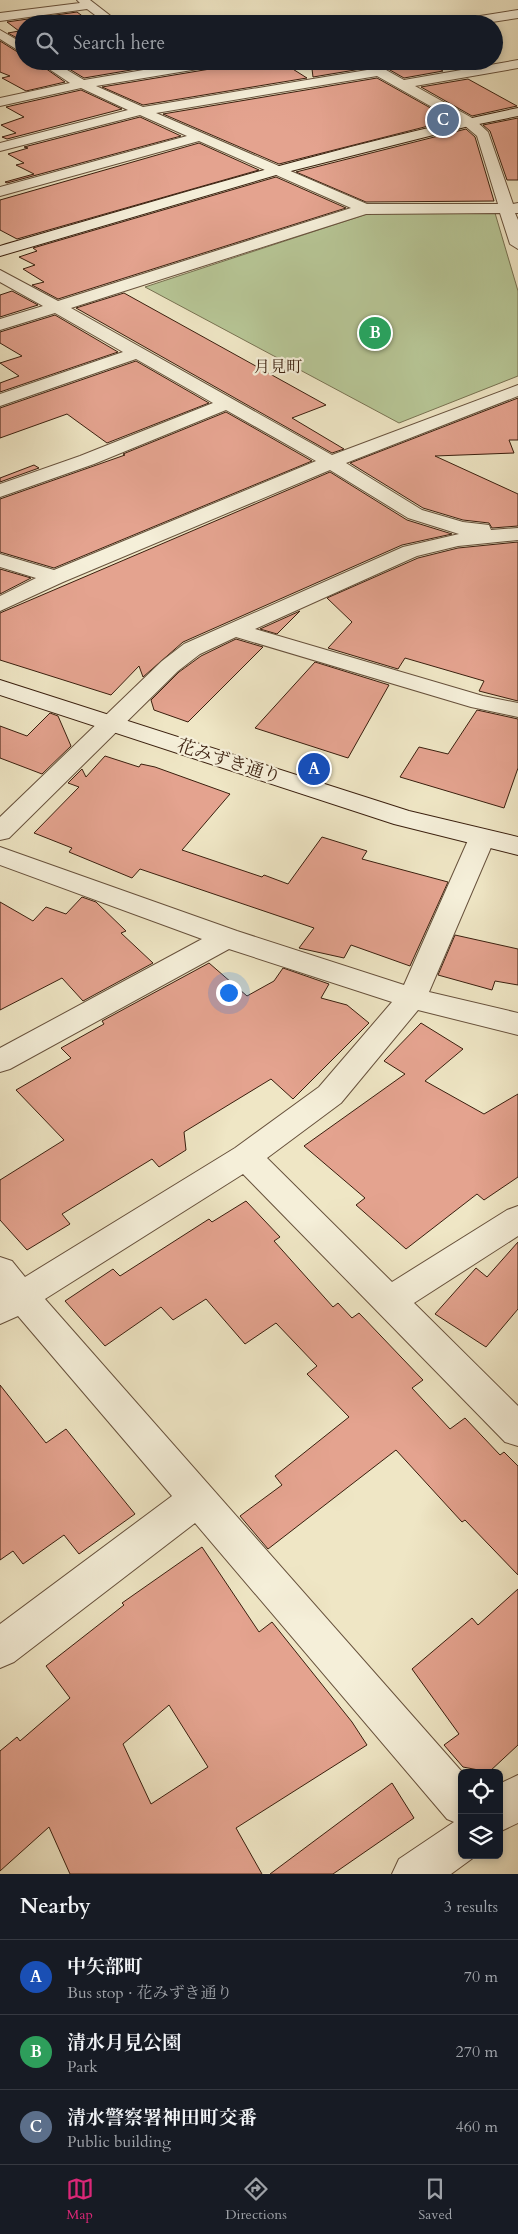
<!DOCTYPE html>
<html lang="en">
<head>
<meta charset="utf-8">
<style>
	:root { --surface:#171b24; --page:#20242c; --text:#f1f3f6; --muted:#9ea1a6; --line:#363941; --accent:#db2777 }
	body { margin:0; font-family:Cardo,"Noto Serif JP",serif; background:var(--page); color:var(--text) }
	.controls { position:absolute; right:15px; bottom:15px; display:grid; overflow:hidden; border-radius:8px; box-shadow:0 2px 8px #0003 }
	.controls button { width:45px; height:45px; display:grid; place-items:center; padding:0; border:0; border-bottom:1px solid var(--line); background:var(--surface); color:var(--text); font:25px sans-serif }
	.you { position:absolute; left:228px; top:992px; width:18px; height:18px; margin:-12px; border:4px solid #fff; border-radius:50%; background:#1a73e8; box-shadow:0 0 0 8px #1a73e833 }
	.badge { display:grid; place-items:center; width:32px; height:32px; border-radius:50%; background:var(--accent); color:#fff; font-size:16px; font-weight:700 }
	.pin { position:absolute; translate:-50% -50%; border:2px solid #fff; box-shadow:0 1px 5px #0006 }
	.list { margin:0; padding:0; list-style:none }
	h2 { display:flex; justify-content:space-between; align-items:center; height:65px; margin:0; padding:0 20px; font-size:21px }
	h2 small { font-size:16px; font-weight:400; color:var(--muted) }
	.list li { display:grid; grid-template-columns:32px 1fr auto; gap:15px; align-items:center; box-sizing:border-box; height:75px; padding:0 20px; border-top:1px solid var(--line) }
	.list b { display:block; font-size:19px; white-space:nowrap }
	.list p { margin:0; font-size:16px; white-space:nowrap; color:var(--muted) }
	.list em { font-size:16px; font-style:normal; color:var(--muted) }
	.icon { flex:none; width:28px; height:28px; fill:none; stroke:currentColor; stroke-width:2; stroke-linecap:round; stroke-linejoin:round }
	.map { position:relative; flex:none; width:518px; height:1874px; overflow:hidden }
	.search { position:absolute; background:var(--surface); box-shadow:0 2px 8px #0003; left:15px; right:15px; top:15px; height:55px; display:flex; align-items:center; gap:12px; box-sizing:border-box; padding:0 18px; border-radius:28px; color:var(--muted); font-size:19px }
	.sheet { height:290px; background:var(--surface) }
	nav { display:flex; justify-content:space-around; align-items:center; box-sizing:border-box; height:70px; border-top:1px solid var(--line); background:var(--surface); font-size:14px; color:var(--muted) }
	nav a { display:grid; justify-items:center; gap:2px }
	nav .on { color:var(--accent) }
	.map>svg:first-child { display:block }
	.green { fill:#b7c696; stroke:#787252 }
	.building { fill:#e4a38f; stroke:#3a1f0e; fill-rule:evenodd }
	.lines { fill:none; stroke-linecap:round; stroke-linejoin:round }
	.street-casing { stroke:#67513c; stroke-width:2 }
	.secondary-casing { stroke:#3a1f0e; stroke-width:2 }
	.street { fill:#f5efd9; fill-rule:evenodd }
	.secondary { fill:#f5efd9; fill-rule:evenodd }
	.labels { text-anchor:middle; stroke-width:4.5; stroke-linejoin:round; paint-order:stroke }
	.far-quarter-label { font-size:16px; fill:#3a1f0e; stroke:#f5efd9 }
	.street-label { font-size:18px; fill:#3a1f0e; stroke:#f5efd9 }
</style>
</head>
<body>
<div class="map">
<svg width="518" height="1874" viewBox="0 0 518 1874">
	<rect width="100%" height="100%" fill="#efe6c5"/>
	<filter id="stains"><feTurbulence type="fractalNoise" baseFrequency=".004" numOctaves="4"/><feColorMatrix values="0 0 0 0 .2 0 0 0 0 .09 0 0 0 0 .02 0 0 0 .5 -.17"/></filter>
	<radialGradient id="worn" r=".72"><stop offset=".6" stop-color="#630" stop-opacity="0"/><stop offset="1" stop-color="#630" stop-opacity=".3"/></radialGradient>
	<path class="green" d="M370 213H495L518 291V376L399 423 145 287Z"/>
	<path class="building" d="M77 12 93 24H24V42L8 33 19 31 7 22Z
		M0 41 24 56V61H35L65 82 26 91 2 78 10 76 0 72Z
		M56 61H184L84 78Z
		M230 61H280L307 78 143 105 102 87 222 67Z
		M311 61H354L361 69 313 77Z
		M374 61H425L443 71 404 78Z
		M377 78 452 120 279 164 163 114Z
		M468 79 517 106 472 116 421 87Z
		M81 90 122 109 7 139 2 137 16 133 1 125 24 117 6 107Z
		M140 117 181 136 7 183 5 182 34 174 16 165 24 163 8 154 28 148 24 147Z
		M518 118V180H507L490 131 483 125Z
		M466 129 475 137 494 201 366 202 296 172Z
		M199 143 259 170 17 239 0 230V200Z
		M276 177 346 208 58 299 32 285 44 282 23 269 35 265 19 257 37 251 33 248Z
		M12 291 38 305 0 317V295Z
		M124 293 326 405 292 418 344 449 332 453 76 308Z
		M55 315 118 352 0 392V383L19 376 0 363 22 356 0 343V332Z
		M136 361 209 403 107 443 67 414 0 438V408Z
		M518 398V440H509L514 453 435 456 518 494V526L492 528 489 523 463 520 423 508 350 463Z
		M226 412 312 461 54 568 0 552V499L125 455 123 454Z
		M34 465 39 468 0 482V478Z
		M330 472 407 520 452 534 402 545 183 642 143 677 139 666 111 695 0 660V613Z
		M518 542V701L479 691 484 681 405 658 398 669 328 648 352 622 327 598 418 558 458 548Z
		M0 569 31 578 0 594Z
		M300 611 277 634 260 629Z
		M236 639 263 647 188 722 154 710 151 700 179 672 201 656Z
		M315 662 389 685 348 758 255 728Z
		M477 710 518 719V768L504 808 400 777 419 747 448 754Z
		M50 713 58 716 71 746 42 774 0 758V726L27 736Z
		M105 756 139 767 141 764 155 767 230 794 182 850 262 877 264 875 288 884 322 837 367 851 362 859 448 882 410 966 351 945 344 958 299 948 314 928 140 869 132 878 69 852 72 848 34 833 79 787 68 783 82 769 86 777Z
		M82 897 96 902 126 931 121 933 153 963 83 1001 62 978 0 1010V902L33 921 46 907 66 914Z
		M455 935 518 949V985L495 981 492 990 438 975Z
		M209 963 247 996 274 981 283 968 329 984 321 998 347 1005 369 1023 293 1099 271 1079 184 1132 186 1150 159 1167 152 1159 62 1214 70 1224 27 1250 0 1220V1180L64 1140 16 1090 71 1058 61 1048 104 1024 102 1021Z
		M421 1023 463 1049 425 1081 484 1114 518 1094V1177L484 1200 477 1194 406 1249 356 1205 365 1198 304 1146 405 1074 384 1061Z
		M246 1201 280 1237 274 1241 333 1307 338 1303 352 1318 359 1313 423 1380 412 1388 450 1429 465 1418 500 1455 504 1452 518 1466V1575L465 1520 462 1522 396 1450 268 1549 240 1516 282 1485 275 1476 349 1417 307 1374 317 1366 276 1323 245 1344 206 1299 173 1320 161 1307 105 1346 65 1301 113 1269 120 1276 209 1219 212 1222Z
		M518 1242V1309L486 1347 435 1314 476 1268 487 1277Z
		M0 1385 46 1443 66 1429 135 1514 79 1554 64 1535 23 1564 13 1551 0 1560Z
		M202 1547 259 1632 272 1622 352 1722 367 1745 236 1828 262 1874H70L49 1827 0 1871V1751L17 1737 20 1741 70 1698 46 1666 124 1605 122 1603ZM169 1705 208 1767 151 1804 123 1744Z
		M518 1589V1745L489 1772 463 1767 444 1745 459 1734 412 1669 472 1618 478 1625Z
		M392 1783 414 1818 333 1874H270Z"/>
	<g class="lines">
		<defs>
			<path id="street" d="M77 0H90L121 24H107L87 9 0 21V13L80 3Z
				M518 10V18L479 24H449L455 20Z
				M0 30 24 44V54L0 39Z
				M518 60V68L415 86 474 119 488 132 513 204 518 203V213H515L518 220V249L510 244 500 213 366 214 71 308 332 455 518 385V396L346 463 422 510 463 522 489 525 491 530 518 528V540L458 546 417 556 255 629 483 696 518 703V717L471 707 236 637 200 654 178 671 9 838 0 840V817L162 661 184 644 403 547 459 534 408 518 330 470 63 582 0 611V596L36 578 0 567V554L54 570 316 461 226 410 94 464 0 497V484L80 456 213 403 136 359 0 406V394L123 352 55 313 0 330V319L43 306 0 282V270L58 301 351 208 199 141 0 196V187L187 136 140 115 0 151V143L128 110 81 88 0 106V98L70 83 37 61H52L84 80 197 61H228L222 65 96 86 143 107 367 70 358 65 356 61H370L404 80ZM377 76 464 125 477 136 498 204H367L156 113Z
				M482 830 491 832 495 838 429 992 518 1013V1035L418 1010 341 1103 267 1158 392 1282 507 1210 518 1206V1236L414 1303 518 1406V1446L505 1442 243 1174 45 1299 463 1773 462 1855H477L451 1874H392L399 1859 454 1822 447 1819 195 1523 14 1662 0 1668V1624L172 1496 18 1316 0 1324V1257L12 1261 25 1277 235 1148 319 1087 392 1002 229 949 10 1069 0 1072V1048L202 939 0 865V847L237 931 404 985 469 838 473 832Z
				M518 1775V1823L499 1832V1784Z"/>
			<path id="secondary" d="M518 108V116L469 126 283 173 0 256V246C172 196 343 144 518 108Z
				M0 680 409 811 518 837V855L394 824 0 695Z"/>
		</defs>
		<use href="#street" class="street-casing"/>
		<use href="#secondary" class="secondary-casing"/>
		<use href="#street" class="street"/>
		<use href="#secondary" class="secondary"/>
	</g>
	<g class="labels">
		<g class="far-quarter-label">
			<text x="278" y="372">月見町</text>
		</g>
		<g class="street-label">
			<text transform="translate(229 761) rotate(18)" y="6">花みずき通り</text>
		</g>
	</g>
	<rect width="100%" height="100%" filter="url(#stains)"/>
	<rect width="100%" height="100%" fill="url(#worn)"/>
</svg>
<div class="controls">
<button><svg class="icon" aria-label="locate" viewBox="0 0 24 24"><circle cx="12" cy="12" r="6"/><path d="M12 2v4M12 18v4M2 12h4M18 12h4"/></svg></button>
<button><svg class="icon" aria-label="layers" viewBox="0 0 24 24"><path d="M12 4l9 5-9 5-9-5zM3 14l9 5 9-5"/></svg></button>
</div>
<div class="you"></div>
<div class="pin badge" style="left:314px;top:769px;background:#1a4fb4">A</div>
<div class="pin badge" style="left:375px;top:333px;background:#2e9e5b">B</div>
<div class="pin badge" style="left:443px;top:120px;background:#5c6f8a">C</div>
<div class="search"><svg class="icon" aria-label="search" viewBox="0 0 24 24"><circle cx="10" cy="10" r="6"/><path d="M15 15l6 6"/></svg>Search here</div>
</div>
<section class="sheet">
<h2>Nearby<small>3 results</small></h2>
<ul class="list">
<li><span class="badge" style="background:#1a4fb4">A</span><div><b>中矢部町</b><p>Bus stop · 花みずき通り</p></div><em>70 m</em></li>
<li><span class="badge" style="background:#2e9e5b">B</span><div><b>清水月見公園</b><p>Park</p></div><em>270 m</em></li>
<li><span class="badge" style="background:#5c6f8a">C</span><div><b>清水警察署神田町交番</b><p>Public building</p></div><em>460 m</em></li>
</ul>
</section>
<nav>
<a class="on"><svg class="icon" aria-label="map" viewBox="0 0 24 24"><path d="M3 6l6-2 6 2 6-2v14l-6 2-6-2-6 2zM9 4v14M15 6v14"/></svg>Map</a>
<a><svg class="icon" aria-label="directions" viewBox="0 0 24 24"><path d="M12 3l9 9-9 9-9-9zM9 14v-3h6M13 9l2 2-2 2"/></svg>Directions</a>
<a><svg class="icon" aria-label="saved" viewBox="0 0 24 24"><path d="M7 4h10v16l-5-4-5 4z"/></svg>Saved</a>
</nav>
</body>
</html>
